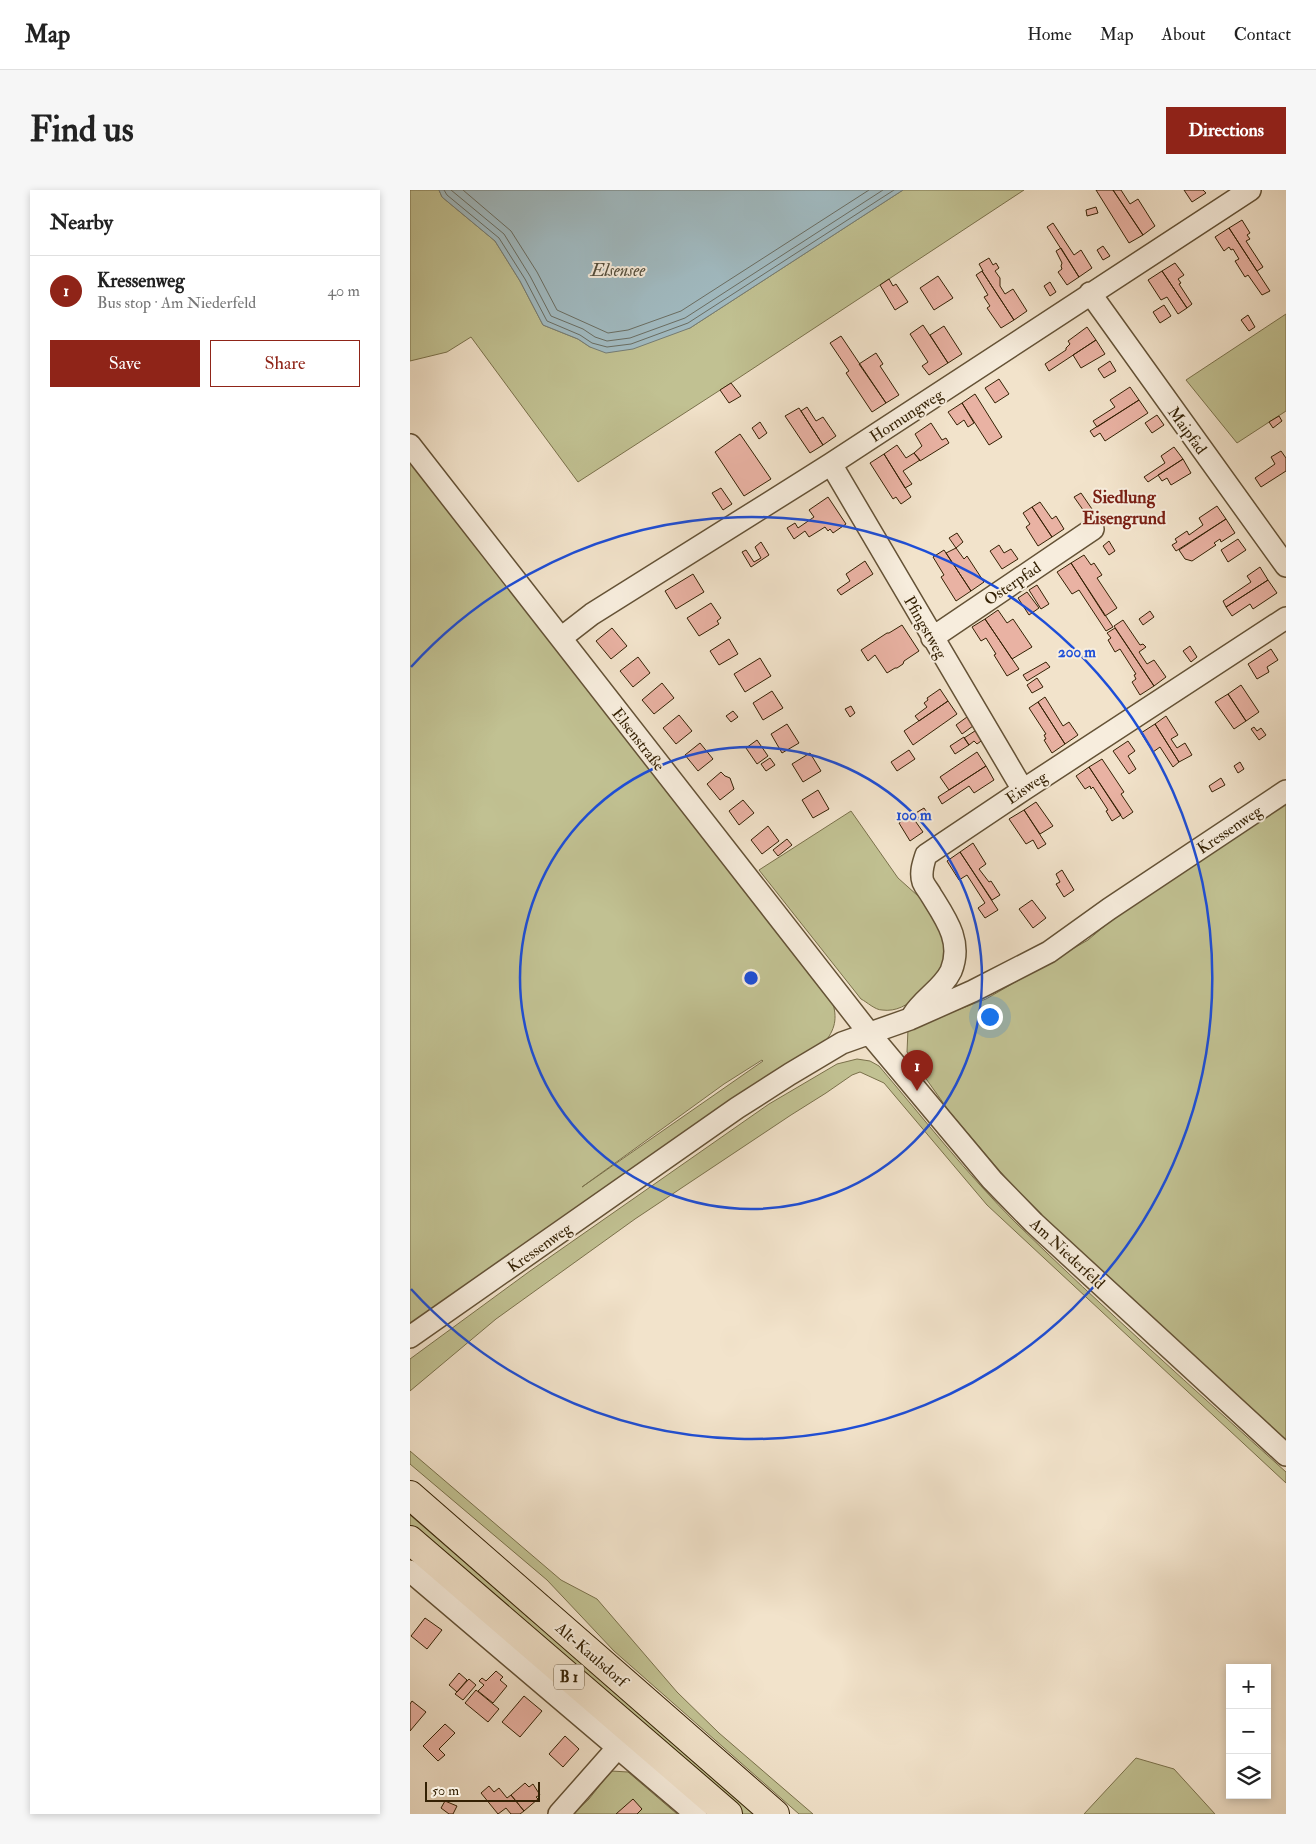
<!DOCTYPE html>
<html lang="en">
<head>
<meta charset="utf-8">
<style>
	:root { --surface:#fff; --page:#f6f6f6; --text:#222; --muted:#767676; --line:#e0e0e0; --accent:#8f2418 }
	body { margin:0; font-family:"IM FELL Double Pica",serif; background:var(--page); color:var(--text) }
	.controls { position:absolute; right:15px; bottom:15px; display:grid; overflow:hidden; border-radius:0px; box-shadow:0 2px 8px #0003 }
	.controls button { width:45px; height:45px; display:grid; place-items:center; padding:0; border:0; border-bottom:1px solid var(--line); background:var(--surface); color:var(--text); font:25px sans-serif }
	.scale { position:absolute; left:15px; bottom:12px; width:115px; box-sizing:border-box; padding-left:5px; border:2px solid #342104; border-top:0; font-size:14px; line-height:18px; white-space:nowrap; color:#342104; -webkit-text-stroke:4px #f7eddd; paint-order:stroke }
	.you { position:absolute; left:579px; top:826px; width:18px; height:18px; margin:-12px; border:4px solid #fff; border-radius:50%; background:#1a73e8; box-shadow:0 0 0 8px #1a73e833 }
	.badge { display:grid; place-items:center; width:32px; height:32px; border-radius:50%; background:var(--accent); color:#fff; font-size:16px; font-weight:700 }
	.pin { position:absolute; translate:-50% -41px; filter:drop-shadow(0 1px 2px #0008) }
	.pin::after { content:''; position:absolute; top:26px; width:18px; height:15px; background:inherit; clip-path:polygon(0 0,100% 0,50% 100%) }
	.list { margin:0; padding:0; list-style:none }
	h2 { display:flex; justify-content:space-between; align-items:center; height:65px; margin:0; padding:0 20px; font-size:21px }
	h2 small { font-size:16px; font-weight:400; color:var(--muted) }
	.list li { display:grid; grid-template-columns:32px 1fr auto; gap:15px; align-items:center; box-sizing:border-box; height:70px; padding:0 20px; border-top:1px solid var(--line) }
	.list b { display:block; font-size:19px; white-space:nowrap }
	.list p { margin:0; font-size:16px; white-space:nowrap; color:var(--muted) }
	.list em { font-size:16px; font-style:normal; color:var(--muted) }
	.actions { display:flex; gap:10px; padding:15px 20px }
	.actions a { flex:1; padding:11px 0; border:1px solid var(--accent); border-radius:0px; text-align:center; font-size:18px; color:var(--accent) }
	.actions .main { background:var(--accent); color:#fff }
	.icon { flex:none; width:28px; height:28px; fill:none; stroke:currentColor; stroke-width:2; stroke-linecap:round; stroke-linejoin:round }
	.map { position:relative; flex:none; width:876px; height:1624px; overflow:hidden; border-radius:0px }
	header { display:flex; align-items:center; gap:30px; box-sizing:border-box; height:70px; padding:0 25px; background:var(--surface); border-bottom:1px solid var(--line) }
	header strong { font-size:24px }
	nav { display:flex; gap:28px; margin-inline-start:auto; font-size:18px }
	.intro { display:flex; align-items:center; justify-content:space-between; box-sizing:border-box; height:120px; padding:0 30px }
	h1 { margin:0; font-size:35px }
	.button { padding:12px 22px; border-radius:0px; background:var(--accent); color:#fff; font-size:18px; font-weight:700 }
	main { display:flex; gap:30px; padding:0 30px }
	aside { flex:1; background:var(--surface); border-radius:0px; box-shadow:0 2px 8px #0003 }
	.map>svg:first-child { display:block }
	.green { fill:#c1c192; stroke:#7a714b; fill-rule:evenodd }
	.water { fill:#a1bbc2; stroke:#757d76 }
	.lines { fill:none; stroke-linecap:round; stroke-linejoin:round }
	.shore { stroke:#6a6e63; stroke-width:1 }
	.building { fill:#e9b2a3; stroke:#342104 }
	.minor-casing { stroke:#645236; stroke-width:24 }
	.major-casing { stroke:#342104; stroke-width:30 }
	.minor { stroke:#f7eddd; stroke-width:21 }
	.major { stroke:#f2e3cb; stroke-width:28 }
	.ring { fill:none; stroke:#1d4ed8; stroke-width:2.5 }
	.labels { text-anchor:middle; stroke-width:4; stroke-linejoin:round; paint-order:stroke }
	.shield { fill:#f7eddd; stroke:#6e5e45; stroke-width:1 }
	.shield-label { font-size:15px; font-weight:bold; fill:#342104 }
	.street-label { font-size:16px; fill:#342104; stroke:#f7eddd }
	.water-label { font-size:18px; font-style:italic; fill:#554f3d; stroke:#f7eddd }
	.neighbourhood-label { font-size:18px; font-weight:bold; fill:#7a1f14; stroke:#f7eddd }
	.centre { fill:#1d4ed8; stroke:#f7eddd; stroke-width:2.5 }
	.ring-label { font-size:15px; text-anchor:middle; font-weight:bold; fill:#1d4ed8; stroke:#f7eddd; stroke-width:4; stroke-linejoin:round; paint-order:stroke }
</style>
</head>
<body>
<header>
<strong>Map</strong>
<nav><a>Home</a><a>Map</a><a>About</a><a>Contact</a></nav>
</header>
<div class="intro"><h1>Find us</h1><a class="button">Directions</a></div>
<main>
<aside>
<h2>Nearby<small></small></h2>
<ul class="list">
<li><span class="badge">1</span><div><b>Kressenweg</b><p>Bus stop · Am Niederfeld</p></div><em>40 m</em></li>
</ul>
<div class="actions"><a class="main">Save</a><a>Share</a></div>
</aside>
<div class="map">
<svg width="876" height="1624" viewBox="0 0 876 1624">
	<rect width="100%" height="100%" fill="#f2e3cb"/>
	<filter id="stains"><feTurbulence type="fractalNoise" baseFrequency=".004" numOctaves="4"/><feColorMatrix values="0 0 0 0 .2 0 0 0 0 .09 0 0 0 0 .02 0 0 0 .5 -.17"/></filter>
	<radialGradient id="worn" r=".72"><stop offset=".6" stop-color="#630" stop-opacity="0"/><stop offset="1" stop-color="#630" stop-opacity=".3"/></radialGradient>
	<path class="green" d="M0 0H29L32 7 85 51 110 91 133 135 168 149 180 157 280 138 493 0H614L321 193 168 292 61 147 37 162 0 171Z
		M876 124V221L827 253 776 190Z
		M0 269 207 538 422 811C428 828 425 840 414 853L133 1042 0 1134ZM352 870 353 871 172 997 314 894Z
		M876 609V1251L669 1062 600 993 539 921 497 862 498 839 576 809 678 750 725 710Z
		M441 621 488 688 517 714 534 738 535 774C520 792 500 824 472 820 465 820 457 812 451 809L349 680Z
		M447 869 460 871 469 876C514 929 557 984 606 1033 694 1119 785 1200 876 1282V1293L577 1015 474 893 450 882 442 885 416 903 381 925 225 1029 86 1129 0 1201V1169L120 1081 359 914 427 874Z
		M0 1261 151 1390 187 1409 267 1502 309 1543 403 1624H389L204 1461 137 1390 0 1274Z
		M0 1325 122 1431 144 1447 350 1624H331L0 1339Z
		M726 1568 764 1579 805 1624H674Z
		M201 1581 218 1582 267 1624H163L179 1609Z"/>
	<path class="water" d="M29 0H493L280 138 223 159 196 163 180 157 168 149 133 135 110 91 85 51 32 7Z"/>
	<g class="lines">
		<path class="shore" d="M34 0 37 5 89 48 115 89 137 131 170 145 182 153 197 157 221 154 278 133 484 0
			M41 0 94 44 120 86 141 126 173 139 185 147 197 151 220 148 275 128 473 0
			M53 0 101 41 127 82 147 120 198 143 218 140 271 121 459 0"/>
	</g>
	<path class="building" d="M686 0H703L733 45 719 53Z
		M703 0H711L720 14 728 9 745 36 733 45Z
		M774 0H793L796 3 782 12Z
		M686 17 688 23 677 26 676 20Z
		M832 30 840 43 837 45 840 49 836 51 853 77 847 81 819 38Z
		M643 33 664 65 671 60 682 78 669 87 637 37Z
		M819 38 860 101 852 105 838 85 835 87 825 71 829 69 823 59 821 60 819 57 814 61 805 47Z
		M693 56 700 66 693 70 687 60Z
		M651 58 669 87 657 95 648 82 652 79 651 76 652 73 646 61Z
		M579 68 583 75 586 73 589 78 585 81 590 88V96L595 104 603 99 617 121 604 130 572 81H573L569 74Z
		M765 73 774 85 768 89 771 93 769 94 782 114 777 118 752 81Z
		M572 81 604 130 591 138 577 118 580 116 574 107 578 105 566 85Z
		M752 81 777 118 768 124 757 107 751 110 738 90Z
		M528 86 543 108 524 120 510 98Z
		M479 89 483 96 486 94 498 112 485 120 470 95Z
		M640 92 646 102 640 106 634 96Z
		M754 115 761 126 750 133 743 122Z
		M838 125 845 137 839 141 831 130Z
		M513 135 538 173 519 185 512 176 518 172 500 144Z
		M534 136 552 164 538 173 520 145Z
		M677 137 686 150 639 181 635 174 656 160V158L660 154 658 151Z
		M431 146 476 213 462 222 436 183 439 181 420 153Z
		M686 150 695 164 671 178 663 165Z
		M466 163 473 174 470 176 489 205 476 213 449 174Z
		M700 171 706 181 694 188 688 179Z
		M589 189 599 204 585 213 575 198Z
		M321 193 331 206 319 213 310 200Z
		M720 197 729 210 687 237 683 231 705 217 700 210Z
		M565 204 592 247 579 255 552 213Z
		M729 210 738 223 695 251 690 243 684 247 680 241Z
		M552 213 564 233 558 237 554 230 547 235 538 222Z
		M397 217 406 231 413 227 426 246 413 255 391 221Z
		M389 218 413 255 400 263 375 226Z
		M747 225 754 235 742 243 735 233Z
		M869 226 872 231 863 238 859 232Z
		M350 232 357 243 349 249 342 238Z
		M521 233 532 250 536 248 539 253 510 271 504 263 512 256 505 244Z
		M330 244 361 289 334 306 305 262Z
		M487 255 496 268 504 263 510 270 493 281 502 294 495 298 474 264Z
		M764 257 773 269 738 292 734 287 755 273 751 266Z
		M871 261 876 268V281L851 297 845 288 865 274 861 267Z
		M474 264 501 307 491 314 486 307 483 309 460 273Z
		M773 269 781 283 761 295 757 288 752 291 748 285Z
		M311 298 322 314 313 320 302 303Z
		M671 303 682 319 676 324 664 307Z
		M418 307 436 334 423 343 420 339 418 341 415 337 399 347 395 341 384 349 377 338 385 333 388 338 404 327 399 320Z
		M630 312 642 329 646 326 654 339 642 347 622 317Z
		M807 316 816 329 766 361 762 355 767 352 765 349 777 341 779 345 793 335 789 328Z
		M622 317 642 347 628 356 616 337 620 334 613 323Z
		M816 329 825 343 811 352 810 349 804 353 806 355 782 371 775 369 769 360Z
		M547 343 553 352 546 358 539 348Z
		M828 349 836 360 818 372 811 360Z
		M699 351 705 361 699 365 693 356Z
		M351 352 359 365 341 377 332 362 336 360 344 372 351 368 345 357Z
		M589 355 594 363 601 359 608 369 592 379 580 361Z
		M546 358 554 369 557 366 574 392 561 401 536 363Z
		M534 360 561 401 546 411 531 387 534 385 523 367Z
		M674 365 681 375 684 373 692 385 687 388 707 418 695 426 661 373Z
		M455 371 463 384 431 405 427 400 440 391 436 384Z
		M661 373 703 437 696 441 669 400 662 404 647 382Z
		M850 377 858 390 816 417 813 411 841 392 837 386Z
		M283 384 294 402 266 419 255 401Z
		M858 390 867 403 843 419 840 414 822 426 816 417Z
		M627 395 639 414 631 419 619 400Z
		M617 402 629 418 619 425 608 408Z
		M301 413 311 428 307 431 309 434 289 446 277 428Z
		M588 420 597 433 603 429 622 457 602 469 575 429Z
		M740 421 744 427 733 435 729 429Z
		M575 429 609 479 597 486 584 465 586 464 576 448 571 451 562 437Z
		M713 430 730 455 733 454 736 457 729 462 737 474 744 470 756 487 744 496 704 436Z
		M492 435 509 461 494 471 493 474 487 478H485L477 483 465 465 458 471 451 460 477 443H479Z
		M202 438 217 456 201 469 186 451Z
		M705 438 744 496 730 505 722 492 726 489 724 485 726 484 710 459 705 462 698 450 701 448 697 443Z
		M319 449 328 464 309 475 300 461Z
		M780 456 787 467 781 472 773 461Z
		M861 459 868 470 857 477 859 482 847 489 838 474Z
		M228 467 240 483 223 497 210 481Z
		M350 468 361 486 335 502 324 484Z
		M636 472 640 477 617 491 613 485Z
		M627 488 633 497 622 503 617 495Z
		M252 493 264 508 244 524 232 510Z
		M831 495 849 522 836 531 818 504Z
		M530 499 538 511 509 531 505 526 517 517 514 513 518 510 517 508Z
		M362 501 373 518 353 530 343 513Z
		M818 504 836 531 824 539 805 512Z
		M635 507 653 536 659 532 668 545 655 554 628 512Z
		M538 511 547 524 503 555 494 541Z
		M628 512 655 554 642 563 634 550 636 549 634 545 636 544 619 518Z
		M441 516 445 523 440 527 435 519Z
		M323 521 328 527 321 532 316 526Z
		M269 525 282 541 266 554 253 538Z
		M756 526 768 545 761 549 767 558 775 553 782 565 769 572 745 534Z
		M557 527 563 536 552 544 546 535Z
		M377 534 389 553 372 563 361 544Z
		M745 534 769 572 763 577 750 557 743 562 731 543Z
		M844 537 847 541 851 538 856 545 849 550 841 539Z
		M568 539 574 549 567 554 564 551 559 555 554 548Z
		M554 547 559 555 545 564 540 556Z
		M347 550 358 566 347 574 336 558Z
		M718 551 725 561 718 566 726 579 719 584 703 561Z
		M290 553 303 569 288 581 275 565Z
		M499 560 505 569 487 581 481 572Z
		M567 562 576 576 539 600 530 587Z
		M400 563 411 581 393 592 382 574Z
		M360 568 365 575 356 581 351 574Z
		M692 569 714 602 711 604 723 622 713 629 679 577Z
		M830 572 834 579 828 583 824 576Z
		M576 576 584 590 564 603 559 596 532 614 528 607Z
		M679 577 711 625 702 631 696 621 698 620 683 597 681 599 680 596 675 599 666 586Z
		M311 582 315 586 320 588 324 599 310 610 297 594Z
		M811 588 815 595 802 602 799 596Z
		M408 600 419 619 403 628 392 610Z
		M333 610 344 623 329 635 319 621Z
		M626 612 643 636 630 644 614 620Z
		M514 618 518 624 508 630 504 624Z
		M614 620 636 654 628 659 623 650 616 654 599 629Z
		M501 625 513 642 500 651 489 633Z
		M358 636 369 651 352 664 341 650Z
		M377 649 382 655 368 666 363 660Z
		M563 653 576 674 569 679 579 692 581 691 590 705 582 710 550 662Z
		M550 662 588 720 575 728 568 718 575 713 557 685 549 690 537 671Z
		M652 680 664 700 654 707 646 694 650 692 646 684Z
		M622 710 636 728 623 738 609 719Z
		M15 1428 32 1440 17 1459 1 1446Z
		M86 1481 93 1487 90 1490 97 1496 83 1513 68 1501 74 1495 69 1491 72 1488 76 1491Z
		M49 1483 57 1490 47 1502 39 1495Z
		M59 1489 66 1495 53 1510 45 1504Z
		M66 1500 89 1519 78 1532 55 1513Z
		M114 1506 132 1521 110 1547 92 1532Z
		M2 1511 16 1522 0 1541V1514Z
		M35 1534 45 1543 29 1559 35 1565 28 1571 13 1556Z
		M155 1546 169 1559 153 1577 139 1564Z
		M115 1593 119 1597 123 1594 130 1605 126 1607 128 1609 114 1621 101 1605Z
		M79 1596 84 1602 89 1598 97 1608 101 1605 114 1621 110 1624H101L96 1618 88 1624 71 1603Z
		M223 1609 232 1619 227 1624H206Z
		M35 1611 47 1616 43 1624H39L31 1618Z"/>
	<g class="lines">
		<defs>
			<path id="minor" d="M680 103 876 376
				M0 255 459 843 582 990 624 1033 876 1265
				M421 274 613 600
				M151 448 182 424 421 274 840 0
				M522 448 683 339
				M503 825C513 809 533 798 541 781 553 752 536 729 521 705 519 701 515 697 513 692 510 683 513 674 516 665L613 600 876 428
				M0 1147 327 918 380 884 432 853 500 829 563 801 639 762 699 719 876 601
				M0 1381 286 1624
				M149 1624 217 1547"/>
			<path id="major" d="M0 1305 365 1624
				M0 1350 318 1624"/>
		</defs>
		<use href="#minor" class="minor-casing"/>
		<use href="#major" class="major-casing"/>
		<use href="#minor" class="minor"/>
		<use href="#major" class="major"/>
	</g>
	<g class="ring">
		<circle cx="341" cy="788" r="231"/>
		<path d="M1 477A461 461 0 1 1 1 1099"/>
	</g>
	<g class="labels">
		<rect class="shield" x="144" y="1474.5" width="30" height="25" rx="4"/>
		<g class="shield-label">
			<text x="159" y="1492">B 1</text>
		</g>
		<g class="street-label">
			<text transform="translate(496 225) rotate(-33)" y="6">Hornungweg</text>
			<text transform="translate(778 240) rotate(54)" y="6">Maipfad</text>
			<text transform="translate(602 393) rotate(-34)" y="6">Osterpfad</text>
			<text transform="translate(516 437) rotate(60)" y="6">Pfingstweg</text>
			<text transform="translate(229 549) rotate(52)" y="6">Elsenstraße</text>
			<text transform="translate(616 597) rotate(-34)" y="6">Eisweg</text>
			<text transform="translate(819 639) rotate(-34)" y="6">Kressenweg</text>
			<text transform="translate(129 1057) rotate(-35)" y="6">Kressenweg</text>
			<text transform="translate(658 1063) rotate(43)" y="6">Am Niederfeld</text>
			<text transform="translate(182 1464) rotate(41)" y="6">Alt-Kaulsdorf</text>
		</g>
		<g class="water-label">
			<text x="208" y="86">Elsensee</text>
		</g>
		<g class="neighbourhood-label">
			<text x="714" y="313">Siedlung<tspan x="714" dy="21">Eisengrund</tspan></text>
		</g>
	</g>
	<circle cx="341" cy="788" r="8" class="centre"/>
	<g class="ring-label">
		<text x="667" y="467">200 m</text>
		<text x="504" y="630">100 m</text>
	</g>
	<rect width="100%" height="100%" filter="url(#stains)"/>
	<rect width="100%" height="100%" fill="url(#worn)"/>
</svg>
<div class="controls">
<button>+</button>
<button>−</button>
<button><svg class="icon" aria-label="layers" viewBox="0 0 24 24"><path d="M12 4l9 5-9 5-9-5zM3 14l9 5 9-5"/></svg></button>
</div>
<div class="scale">50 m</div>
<div class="you"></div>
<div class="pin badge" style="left:507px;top:901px">1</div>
</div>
</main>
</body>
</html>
